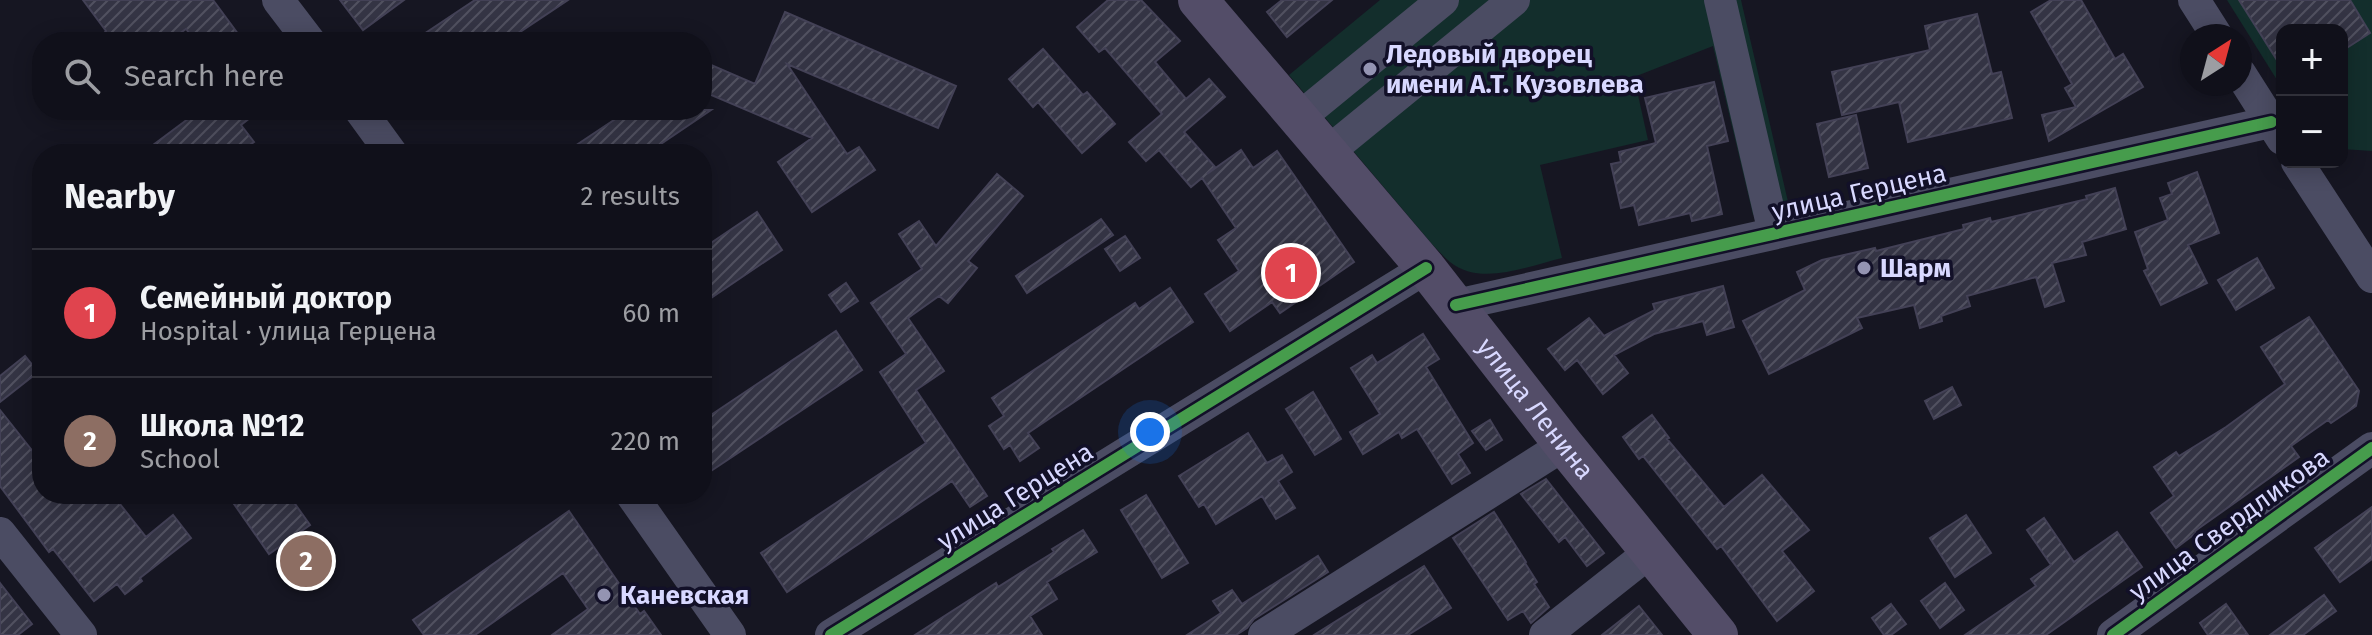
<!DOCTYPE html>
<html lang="en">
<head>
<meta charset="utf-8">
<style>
	:root { --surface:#10101a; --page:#191923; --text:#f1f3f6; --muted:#9c9da2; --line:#303039; --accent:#7c3aed }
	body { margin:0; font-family:"Fira Sans",sans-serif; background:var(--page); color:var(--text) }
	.controls { position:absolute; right:24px; top:24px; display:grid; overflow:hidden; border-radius:16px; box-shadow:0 4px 20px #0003 }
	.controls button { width:72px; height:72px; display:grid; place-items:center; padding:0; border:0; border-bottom:2px solid var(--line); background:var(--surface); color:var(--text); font:40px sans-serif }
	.compass { position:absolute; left:2180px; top:24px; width:72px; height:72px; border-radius:50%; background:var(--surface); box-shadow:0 4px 20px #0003; rotate:36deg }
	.you { position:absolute; left:1150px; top:432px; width:28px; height:28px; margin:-20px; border:6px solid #fff; border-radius:50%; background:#1a73e8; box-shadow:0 0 0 12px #1a73e833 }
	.badge { display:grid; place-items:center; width:52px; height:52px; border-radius:50%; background:var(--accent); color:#fff; font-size:26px; font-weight:700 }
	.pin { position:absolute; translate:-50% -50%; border:4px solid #fff; box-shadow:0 2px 8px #0006 }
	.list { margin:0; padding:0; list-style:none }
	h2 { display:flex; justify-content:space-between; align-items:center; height:104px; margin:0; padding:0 32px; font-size:34px }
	h2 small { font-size:26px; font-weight:400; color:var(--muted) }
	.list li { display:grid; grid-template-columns:52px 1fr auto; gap:24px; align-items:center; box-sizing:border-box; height:128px; padding:0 32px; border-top:2px solid var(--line) }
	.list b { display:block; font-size:30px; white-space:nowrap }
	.list p { margin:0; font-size:26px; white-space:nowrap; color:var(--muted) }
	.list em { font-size:26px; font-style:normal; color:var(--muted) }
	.icon { flex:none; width:44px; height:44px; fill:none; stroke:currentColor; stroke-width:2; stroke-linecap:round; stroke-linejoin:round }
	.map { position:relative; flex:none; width:2372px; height:635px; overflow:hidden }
	.search { position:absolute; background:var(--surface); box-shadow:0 4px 20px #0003; left:32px; top:32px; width:680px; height:88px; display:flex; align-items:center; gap:20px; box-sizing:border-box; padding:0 28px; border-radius:32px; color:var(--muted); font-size:30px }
	.panel { position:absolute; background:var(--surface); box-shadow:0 4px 20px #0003; left:32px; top:144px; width:680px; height:360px; border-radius:32px }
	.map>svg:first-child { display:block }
	.grass { fill:#132e2c }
	.building { fill:url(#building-hatch); stroke:#434156; stroke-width:2 }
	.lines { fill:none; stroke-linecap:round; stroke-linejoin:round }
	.minor { stroke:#4b4c63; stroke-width:32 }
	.major { stroke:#534d68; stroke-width:40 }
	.cycleway-casing { stroke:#121028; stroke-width:17 }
	.cycleway { stroke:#469c4c; stroke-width:12 }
	.poi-dot { fill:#9494b2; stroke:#121028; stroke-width:3 }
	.labels { text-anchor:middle; stroke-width:7; stroke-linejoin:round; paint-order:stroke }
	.poi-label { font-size:26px; font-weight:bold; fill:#d8d8ff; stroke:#121028; text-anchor:start }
	.street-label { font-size:26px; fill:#d8d8ff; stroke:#121028 }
</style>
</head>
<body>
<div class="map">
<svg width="2372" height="635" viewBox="0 0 2372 635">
	<defs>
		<pattern id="building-hatch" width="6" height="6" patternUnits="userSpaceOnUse" patternTransform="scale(2)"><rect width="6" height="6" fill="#343444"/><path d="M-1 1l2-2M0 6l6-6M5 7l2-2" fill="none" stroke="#515160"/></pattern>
	</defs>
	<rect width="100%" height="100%" fill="#161622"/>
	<path class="grass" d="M1380 0H1741L1789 206 1753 215 1713 46 1634 77 1648 140 1540 165 1562 258C1528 266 1481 287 1450 262 1444 257 1438 250 1432 244L1289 75Z
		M2227 0H2372V151L2342 149V30H2282V88Z"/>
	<path class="building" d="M83 0H213L244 42H196L186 29 168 42H97L106 31Z
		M340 0H404L363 30Z
		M475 0H568L505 42H412Z
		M1108 0H1141L1180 41 1155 62 1186 99 1209 79 1225 97 1184 132 1215 167 1207 174 1241 150 1253 168 1277 151 1354 262 1280 313 1272 302 1230 331 1205 294 1239 271 1218 240 1236 228 1202 178 1191 187 1159 150 1146 161 1129 142 1162 114 1105 48 1099 52 1077 27Z
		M1282 0H1332L1287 37 1267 12Z
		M2051 0H2081L2115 59 2123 54 2143 87 2049 141 2042 115 2076 107 2065 88 2072 84 2031 12Z
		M2239 0H2350L2370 33 2342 51V30H2282V68Z
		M785 12 956 86 938 128 787 64 847 154 859 147 875 170 812 212 778 162 812 138 702 91V61L755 84Z
		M1977 14 1992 74 2001 72 2012 118 1908 142 1899 102 1842 115 1832 72 1930 50 1925 26Z
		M1043 49 1083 95 1087 92 1115 124 1082 153 1038 102 1033 107 1009 79Z
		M1714 82 1728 141 1707 146 1722 214 1692 221 1690 213 1639 225 1634 205 1621 208 1611 164 1621 162 1619 152 1656 143 1645 98Z
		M200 110H260L241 125 254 142 237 154H141Z
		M629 110H711L646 154H563Z
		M1856 115 1868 168 1829 177 1817 124Z
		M2197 172 2219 233 2188 245 2207 283 2161 305 2144 271 2148 269 2135 232 2168 220 2160 198 2172 194 2168 183Z
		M997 174 1023 196 968 261 977 268 948 303 939 296 908 318 944 371 916 390 987 496 970 507 952 481 787 592 761 553 926 443 880 372 906 354 871 303 922 269 899 234 919 221 936 246Z
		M2115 188 2126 229 2082 242 2086 255 2052 263 2064 301 2045 307 2036 277 1967 296 1970 306 1941 316 1942 321 1920 328 1914 305 1857 318 1862 328 1769 374 1743 321 1805 290 1797 272 1822 260 1875 248 1876 251 1964 229 1963 225 1990 218 1991 222 2087 199 2086 196Z
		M757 212 782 250 702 304V249Z
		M1101 219 1113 235 1027 293 1016 276Z
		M1125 236 1140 258 1120 271 1105 249Z
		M2257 258 2274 288 2236 310 2218 280Z
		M846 283 858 301 841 312 829 295Z
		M1723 286 1734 327 1707 335 1703 321 1654 334 1614 355 1628 373 1603 394 1577 360 1565 370 1548 349 1589 318 1604 336 1655 310 1653 304Z
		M1170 288 1193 322 1028 433 1039 448 1020 461 1010 445 1004 449 989 426 1004 416 992 398 1135 303 1139 309Z
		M2309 317 2359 391 2356 406 2331 423 2328 420 2291 446 2299 457 2195 531 2196 533 2176 548 2151 513 2174 496 2154 467 2176 452 2179 456 2226 427 2285 384 2261 347Z
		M836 331 862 370 702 477V421Z
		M1423 334 1439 359 1426 367 1473 443 1458 454 1470 473 1452 484 1417 429 1402 438 1399 432 1363 454 1350 432 1380 414 1351 368 1372 355 1377 363Z
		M25 356 38 372 0 402V376Z
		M1952 387 1961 405 1934 419 1925 401Z
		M1313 392 1341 439 1315 455 1286 409Z
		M0 410 42 463V494H112L146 537 173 515 191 538 140 578 142 581 125 594 117 584 94 601 53 549 49 552 0 486Z
		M1652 415 1669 438 1667 439 1724 507 1762 475 1809 530 1782 551 1814 591 1777 621 1721 546 1717 549 1643 456 1639 459 1623 437Z
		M1490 420 1502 440 1486 450 1472 431Z
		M1248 433 1267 463 1282 455 1292 472 1278 481 1295 508 1276 519 1262 496 1216 524 1204 504 1199 507 1179 476Z
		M1546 479 1604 553 1587 566 1565 537 1559 542 1521 494Z
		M227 494H288L310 525 269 554Z
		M1146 495 1188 563 1162 578 1121 510Z
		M2372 507V559L2340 582 2315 548Z
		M569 511 640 614 644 611 661 635H552L588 609 563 573 475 635H424L413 620Z
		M1494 512 1526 562 1525 563 1537 582 1534 584 1549 607 1531 623 1523 611 1508 620 1453 538Z
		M1966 515 1991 553 1955 577 1930 538Z
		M2044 518 2074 562 2117 532 2142 567 2046 635H1965L2036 586 2031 579 2051 565 2027 530Z
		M1083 530 1097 552 1047 582 1057 599 1030 616 1042 635H915L996 583 998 587 1054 552 1052 549Z
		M1318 556 1328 572 1254 619 1247 628 1236 635H1187L1221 613 1213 601 1232 590 1242 604Z
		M1424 566 1451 608 1408 635H1314Z
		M0 583 32 624 18 635H0Z
		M1945 583 1964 610 1940 628 1921 601Z
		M2324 595 2336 611 2303 635H2270Z
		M1891 604 1906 624 1891 635H1884L1872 618Z
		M2226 604 2248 635H2208L2200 623Z
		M1639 606 1662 635H1602Z"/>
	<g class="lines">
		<path class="minor" d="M278 0 310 42
			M1720 0 1774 233
			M2194 0 2217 36
			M2240 73 2282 139
			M360 110 392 154
			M1299 118 1443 0
			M1328 152 1514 0
			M2297 162 2372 277
			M1456 305 2271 122
			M631 494 730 635
			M0 533 81 635
			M831 635 1426 268
			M1264 635 1564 445
			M1545 635 1650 552
			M2113 635 2372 448"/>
		<path class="major" id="s1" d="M1198 0 1426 268 1564 445 1718 635"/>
		<defs>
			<path id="cycleway" d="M1456 305 2271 122
				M831 635 1426 268
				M2113 635 2372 448"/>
		</defs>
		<use href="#cycleway" class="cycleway-casing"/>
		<use href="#cycleway" class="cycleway"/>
	</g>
	<g class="poi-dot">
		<circle cx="1370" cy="69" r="8"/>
		<circle cx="1864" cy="268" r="8"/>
		<circle cx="604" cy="595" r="8"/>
	</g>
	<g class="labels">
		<g class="poi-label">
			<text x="1386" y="63">Ледовый дворец<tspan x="1386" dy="30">имени А.Т. Кузовлева</tspan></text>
			<text x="1880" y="277">Шарм</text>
			<text x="620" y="604">Каневская</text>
		</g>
		<g class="street-label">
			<text transform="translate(1859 192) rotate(-13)" y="9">улица Герцена</text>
			<text dy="9" stroke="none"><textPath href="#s1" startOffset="530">улица Ленина</textPath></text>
			<text transform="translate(1015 496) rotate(-32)" y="9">улица Герцена</text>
			<text transform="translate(2229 524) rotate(-36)" y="9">улица Свердликова</text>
		</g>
	</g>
</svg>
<div class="controls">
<button>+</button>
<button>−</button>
</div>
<svg class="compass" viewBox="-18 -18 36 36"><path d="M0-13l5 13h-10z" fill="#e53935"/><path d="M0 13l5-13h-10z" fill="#9c9da2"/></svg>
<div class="you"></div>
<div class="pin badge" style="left:1291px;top:273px;background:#e0444e">1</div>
<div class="pin badge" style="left:306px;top:561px;background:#8d6e63">2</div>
<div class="search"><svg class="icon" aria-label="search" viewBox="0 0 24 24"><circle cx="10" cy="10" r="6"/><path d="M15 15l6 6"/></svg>Search here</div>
<section class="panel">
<h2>Nearby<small>2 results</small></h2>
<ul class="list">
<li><span class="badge" style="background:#e0444e">1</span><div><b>Семейный доктор</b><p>Hospital · улица Герцена</p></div><em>60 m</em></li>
<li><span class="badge" style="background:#8d6e63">2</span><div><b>Школа №12</b><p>School</p></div><em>220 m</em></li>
</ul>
</section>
</div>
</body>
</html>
